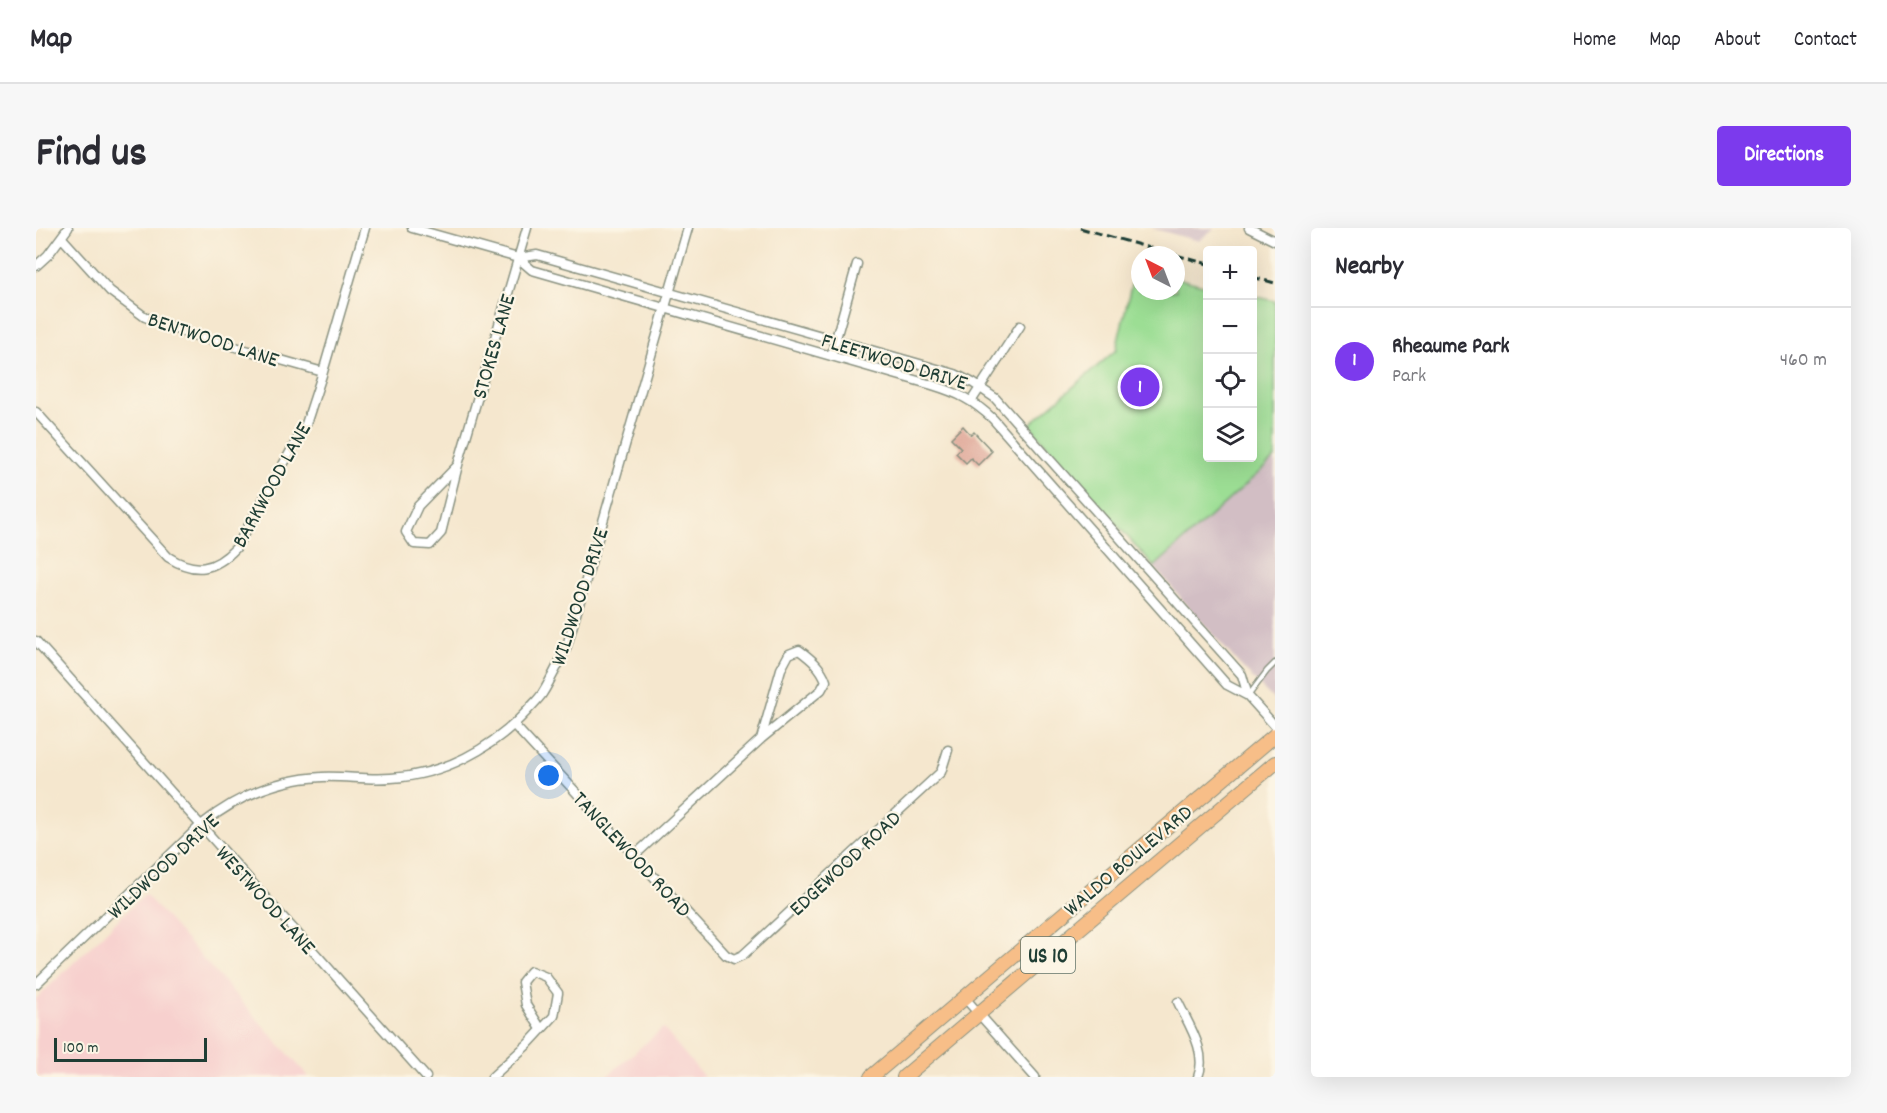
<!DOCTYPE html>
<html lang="en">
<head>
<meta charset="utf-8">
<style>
	:root { --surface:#fff; --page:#f7f7f7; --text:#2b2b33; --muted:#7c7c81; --line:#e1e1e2; --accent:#7c3aed }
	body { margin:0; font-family:Dekko,sans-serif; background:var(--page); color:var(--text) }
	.controls { position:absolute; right:18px; top:18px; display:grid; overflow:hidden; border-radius:6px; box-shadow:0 6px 24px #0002 }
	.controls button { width:54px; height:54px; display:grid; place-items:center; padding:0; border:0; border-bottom:2px solid var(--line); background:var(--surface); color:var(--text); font:30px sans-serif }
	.compass { position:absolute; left:1095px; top:18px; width:54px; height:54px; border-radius:50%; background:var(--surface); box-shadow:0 6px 24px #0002; rotate:318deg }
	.scale { position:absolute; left:18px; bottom:15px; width:153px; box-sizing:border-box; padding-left:6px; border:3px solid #1f3d34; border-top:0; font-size:16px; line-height:21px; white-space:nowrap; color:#1f3d34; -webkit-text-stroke:4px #fcf5e5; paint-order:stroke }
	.you { position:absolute; left:513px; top:548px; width:21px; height:21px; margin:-15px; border:4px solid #fff; border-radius:50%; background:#1a73e8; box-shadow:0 0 0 9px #1a73e833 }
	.badge { display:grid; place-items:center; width:39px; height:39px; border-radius:50%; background:var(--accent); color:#fff; font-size:20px; font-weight:700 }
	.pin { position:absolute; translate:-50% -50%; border:3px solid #fff; box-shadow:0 2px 6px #0006 }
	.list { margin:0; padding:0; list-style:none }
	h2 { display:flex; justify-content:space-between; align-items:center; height:78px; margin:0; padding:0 24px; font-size:26px }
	h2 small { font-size:20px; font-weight:400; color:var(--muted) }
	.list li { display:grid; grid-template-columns:39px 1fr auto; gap:18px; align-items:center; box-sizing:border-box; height:108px; padding:0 24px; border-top:2px solid var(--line) }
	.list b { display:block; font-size:22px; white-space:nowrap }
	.list p { margin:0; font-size:20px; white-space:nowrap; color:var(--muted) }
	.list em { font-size:20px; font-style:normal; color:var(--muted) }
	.icon { flex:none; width:33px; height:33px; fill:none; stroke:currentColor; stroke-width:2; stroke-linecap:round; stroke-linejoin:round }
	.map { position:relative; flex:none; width:1239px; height:849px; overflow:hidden; border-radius:6px }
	header { display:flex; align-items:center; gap:36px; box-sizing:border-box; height:84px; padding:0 30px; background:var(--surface); border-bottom:2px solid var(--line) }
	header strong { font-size:28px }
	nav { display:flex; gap:33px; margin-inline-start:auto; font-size:21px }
	.intro { display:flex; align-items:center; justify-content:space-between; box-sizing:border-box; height:144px; padding:0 36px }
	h1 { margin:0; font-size:42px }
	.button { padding:15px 27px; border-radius:6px; background:var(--accent); color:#fff; font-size:21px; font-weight:700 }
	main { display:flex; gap:36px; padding:0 36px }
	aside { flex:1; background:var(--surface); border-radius:6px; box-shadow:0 6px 24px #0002 }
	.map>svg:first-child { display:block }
	.built { fill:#f7d0ce }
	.industrial { fill:#d2bec4 }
	.green { fill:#9cde94; stroke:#5e8e64; stroke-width:1.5 }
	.building { fill:#e1ac9d }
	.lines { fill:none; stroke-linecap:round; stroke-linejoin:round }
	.service-casing { stroke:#8a9281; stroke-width:7 }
	.minor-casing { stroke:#8a9281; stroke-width:11 }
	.primary-casing { stroke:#8a9281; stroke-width:16 }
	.service { stroke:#fff; stroke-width:4 }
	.minor { stroke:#fff; stroke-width:8 }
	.primary { stroke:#f7be88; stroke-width:14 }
	.rail { stroke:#1f3d34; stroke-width:3; stroke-dasharray:9 4.5; stroke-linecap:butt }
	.labels { text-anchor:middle; stroke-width:4.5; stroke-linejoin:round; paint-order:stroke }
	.shield { fill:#fcf5e5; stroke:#617469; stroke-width:1.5 }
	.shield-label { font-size:21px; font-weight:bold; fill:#1f3d34 }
	.street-label { font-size:22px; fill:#1f3d34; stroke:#fcf5e5 }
</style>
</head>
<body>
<header>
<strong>Map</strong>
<nav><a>Home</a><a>Map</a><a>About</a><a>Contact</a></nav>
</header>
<div class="intro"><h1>Find us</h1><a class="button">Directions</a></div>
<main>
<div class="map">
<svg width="1239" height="849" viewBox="0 0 1239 849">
	<rect width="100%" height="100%" fill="#fcf5e5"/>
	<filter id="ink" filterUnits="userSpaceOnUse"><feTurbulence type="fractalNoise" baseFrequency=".0167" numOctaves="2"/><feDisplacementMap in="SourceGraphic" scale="12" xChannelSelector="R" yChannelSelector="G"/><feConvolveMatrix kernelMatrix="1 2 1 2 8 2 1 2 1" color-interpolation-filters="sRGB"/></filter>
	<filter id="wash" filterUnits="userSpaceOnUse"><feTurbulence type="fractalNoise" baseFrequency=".008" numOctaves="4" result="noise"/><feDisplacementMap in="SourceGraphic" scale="24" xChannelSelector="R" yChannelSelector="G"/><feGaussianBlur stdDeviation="1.35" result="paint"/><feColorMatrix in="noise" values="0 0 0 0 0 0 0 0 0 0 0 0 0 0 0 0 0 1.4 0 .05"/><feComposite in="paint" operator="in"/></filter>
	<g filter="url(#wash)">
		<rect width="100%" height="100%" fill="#f5e7ce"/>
		<path class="built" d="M109 666 273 849H4L0 844V771Z
			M627 800 668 849H570Z"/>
		<path class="industrial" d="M1115 0H1178L1163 13Z
			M1239 230V473L1202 435 1118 339Z"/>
		<path class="green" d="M1099 41 1104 42V63H1140V50L1171 58 1172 230H1216L1217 68 1239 73V230L1118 339 993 197 1080 122Z"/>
		<g id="blocks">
			<path class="building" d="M927 198 935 207 938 204 956 223 942 237 935 230 930 235 920 225 925 220 915 210Z"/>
		</g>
	</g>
	<g filter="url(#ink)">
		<use href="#blocks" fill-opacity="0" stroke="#8a9281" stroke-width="1.5"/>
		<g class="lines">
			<defs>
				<path id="service" d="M1213 467 1231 443 1239 435"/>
				<path id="minor" d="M376 0 482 30 501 27 919 146 937 155 959 170 1206 447 1212 468
					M1213 0 1239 13
					M26 10 74 63 109 89 147 104 287 144
					M482 30 496 42 896 157C922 165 937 172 957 191L1191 457 1212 468 1239 498
					M0 38 12 27 32 0
					M795 128 821 36
					M936 172 984 98
					M0 184 132 329C159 346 178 343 200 320L270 196 287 144 329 0
					M422 237 382 278 370 304 378 316 394 317 405 305 422 237 491 0
					M0 413 390 849
					M478 497 690 727 698 731 707 727 905 544 912 522
					M599 627 725 511 785 462 790 453C785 439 775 431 763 422L753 426 745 441 725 511
					M0 756 165 597C200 569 241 551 286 549 309 548 332 552 355 550 407 547 456 521 491 483 496 477 502 472 506 466 515 452 522 436 530 421L652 0
					M928 769 999 849
					M1142 774C1152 796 1172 824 1162 849
					M456 849 492 816 518 788 522 765 510 749 495 743 486 754 490 777 505 801"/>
				<path id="primary" d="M835 849 1239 507
					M868 849 1239 535"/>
			</defs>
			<use href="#service" class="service-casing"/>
			<use href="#minor" class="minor-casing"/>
			<use href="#primary" class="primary-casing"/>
			<use href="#service" class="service"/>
			<use href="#minor" class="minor"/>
			<use href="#primary" class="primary"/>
			<path class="rail" d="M1044 0 1139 27
				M1140 27 1172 36
				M1216 49 1239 55"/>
		</g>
	</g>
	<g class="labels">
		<rect class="shield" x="985" y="709" width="54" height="36" rx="4.5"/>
		<g class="shield-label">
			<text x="1012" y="734">US 10</text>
		</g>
		<g class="street-label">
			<text transform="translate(178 110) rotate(18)" y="8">BENTWOOD LANE</text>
			<text transform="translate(456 118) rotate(-74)" y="8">STOKES LANE</text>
			<text transform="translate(859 132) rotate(17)" y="8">FLEETWOOD DRIVE</text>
			<text transform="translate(234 256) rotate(-61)" y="8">BARKWOOD LANE</text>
			<text transform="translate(542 368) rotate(-72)" y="8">WILDWOOD DRIVE</text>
			<text transform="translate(597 625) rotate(47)" y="8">TANGLEWOOD ROAD</text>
			<text transform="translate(1091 631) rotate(-40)" y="8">WALDO BOULEVARD</text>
			<text transform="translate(808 634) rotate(-43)" y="8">EDGEWOOD ROAD</text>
			<text transform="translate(126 637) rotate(-43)" y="8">WILDWOOD DRIVE</text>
			<text transform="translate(231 671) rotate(48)" y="8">WESTWOOD LANE</text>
		</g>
	</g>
</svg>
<div class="controls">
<button>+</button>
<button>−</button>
<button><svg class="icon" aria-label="locate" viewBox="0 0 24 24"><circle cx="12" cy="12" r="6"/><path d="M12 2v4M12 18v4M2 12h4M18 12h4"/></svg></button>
<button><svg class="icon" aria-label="layers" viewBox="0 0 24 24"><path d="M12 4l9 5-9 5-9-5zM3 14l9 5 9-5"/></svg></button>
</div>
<svg class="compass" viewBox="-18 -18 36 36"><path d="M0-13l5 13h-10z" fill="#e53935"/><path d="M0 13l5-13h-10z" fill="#7c7c81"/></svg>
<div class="scale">100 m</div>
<div class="you"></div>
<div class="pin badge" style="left:1104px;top:159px">1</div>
</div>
<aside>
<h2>Nearby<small></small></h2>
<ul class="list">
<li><span class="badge">1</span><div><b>Rheaume Park</b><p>Park</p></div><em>460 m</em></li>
</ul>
</aside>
</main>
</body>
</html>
